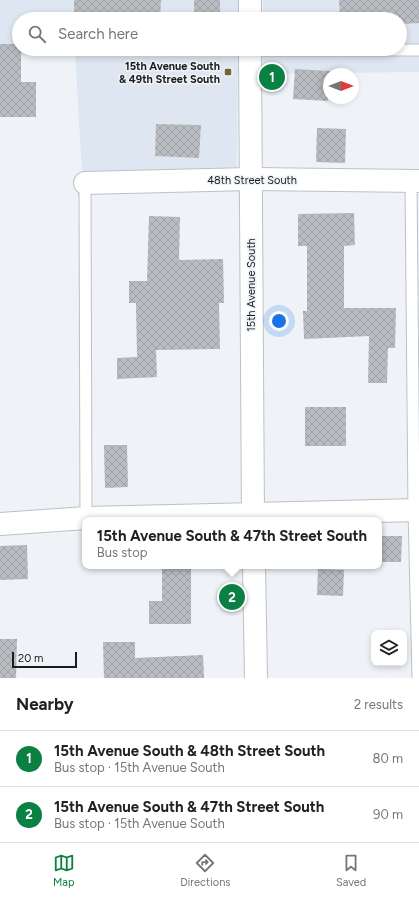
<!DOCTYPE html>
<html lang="en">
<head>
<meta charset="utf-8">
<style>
	:root { --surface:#fff; --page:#f2f2f2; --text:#222; --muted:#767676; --line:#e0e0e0; --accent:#0b8043 }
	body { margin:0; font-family:Figtree,sans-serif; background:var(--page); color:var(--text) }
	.controls { position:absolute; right:12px; bottom:12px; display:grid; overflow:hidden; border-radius:8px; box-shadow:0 2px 6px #0003 }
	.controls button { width:36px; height:36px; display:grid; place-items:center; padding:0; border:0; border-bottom:1px solid var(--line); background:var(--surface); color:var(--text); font:20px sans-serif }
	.compass { position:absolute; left:323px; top:68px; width:36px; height:36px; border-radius:50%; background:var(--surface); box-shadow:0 2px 6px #0003; rotate:90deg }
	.scale { position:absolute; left:12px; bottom:10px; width:65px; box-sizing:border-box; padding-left:4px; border:2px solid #1a1c1d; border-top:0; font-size:11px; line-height:14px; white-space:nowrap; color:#1a1c1d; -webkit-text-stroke:3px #eff3f7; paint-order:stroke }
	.you { position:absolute; left:279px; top:321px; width:14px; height:14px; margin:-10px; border:3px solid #fff; border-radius:50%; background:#1a73e8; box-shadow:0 0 0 6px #1a73e833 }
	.badge { display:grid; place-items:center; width:26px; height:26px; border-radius:50%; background:var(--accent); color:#fff; font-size:13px; font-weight:700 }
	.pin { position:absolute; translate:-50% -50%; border:2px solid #fff; box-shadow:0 1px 4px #0006 }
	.popup { position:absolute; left:82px; top:517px; width:300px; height:52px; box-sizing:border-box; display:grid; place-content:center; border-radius:8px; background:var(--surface); filter:drop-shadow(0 1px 3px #0005); font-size:13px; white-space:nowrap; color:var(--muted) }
	.popup b { font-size:15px; color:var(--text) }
	.popup::after { content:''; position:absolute; left:50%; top:100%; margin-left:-8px; border:8px solid transparent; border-top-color:var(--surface) }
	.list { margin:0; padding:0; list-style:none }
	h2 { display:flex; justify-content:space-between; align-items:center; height:52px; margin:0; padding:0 16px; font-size:17px }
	h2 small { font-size:13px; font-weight:400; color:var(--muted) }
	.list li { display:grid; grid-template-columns:26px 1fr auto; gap:12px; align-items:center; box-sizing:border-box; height:56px; padding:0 16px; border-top:1px solid var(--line) }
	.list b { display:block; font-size:15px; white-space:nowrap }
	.list p { margin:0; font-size:13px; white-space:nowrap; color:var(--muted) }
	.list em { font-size:13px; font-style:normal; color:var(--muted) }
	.icon { flex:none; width:22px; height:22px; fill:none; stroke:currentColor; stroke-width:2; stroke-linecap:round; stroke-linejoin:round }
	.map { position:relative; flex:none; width:419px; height:678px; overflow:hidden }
	.search { position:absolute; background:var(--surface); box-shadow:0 2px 6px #0003; left:12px; right:12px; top:12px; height:44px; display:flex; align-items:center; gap:10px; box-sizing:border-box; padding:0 14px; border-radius:22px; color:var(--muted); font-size:15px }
	.sheet { height:164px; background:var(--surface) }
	nav { display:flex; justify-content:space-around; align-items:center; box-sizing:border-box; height:56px; border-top:1px solid var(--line); background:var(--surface); font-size:11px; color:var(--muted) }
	nav a { display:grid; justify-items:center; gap:2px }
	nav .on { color:var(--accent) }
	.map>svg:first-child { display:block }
	.built { fill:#dee7f1 }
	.building { fill:url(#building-cross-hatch) }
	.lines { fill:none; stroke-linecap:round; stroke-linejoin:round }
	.lane-casing { stroke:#bdc1c4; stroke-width:13 }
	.street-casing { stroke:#bdc1c4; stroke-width:24 }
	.secondary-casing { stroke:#bdc1c4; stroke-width:24 }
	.lane { stroke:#fff; stroke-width:11 }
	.street { stroke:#fff; stroke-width:22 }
	.secondary { stroke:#fff; stroke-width:22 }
	.poi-dot { fill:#726633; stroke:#eff3f7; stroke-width:1.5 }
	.labels { text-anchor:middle; stroke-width:3; stroke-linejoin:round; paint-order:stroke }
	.poi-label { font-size:11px; font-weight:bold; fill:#1a1c1d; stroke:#eff3f7; text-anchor:end }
	.street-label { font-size:11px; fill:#1a1c1d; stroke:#eff3f7 }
</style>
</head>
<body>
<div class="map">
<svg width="419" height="678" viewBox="0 0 419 678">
	<defs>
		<pattern id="building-cross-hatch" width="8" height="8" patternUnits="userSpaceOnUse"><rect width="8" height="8" fill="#b9bdc1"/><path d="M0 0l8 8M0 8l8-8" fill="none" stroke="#9ea2a5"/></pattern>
	</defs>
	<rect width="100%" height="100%" fill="#eff3f7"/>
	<path class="built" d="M0 0H238V19H19V49H238L237 168 82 172 75 53 0 56Z
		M263 0H419V72L263 74V49H400V19H263Z"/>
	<path class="building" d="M74 0H161L160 19H74Z
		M194 0H220V19H194Z
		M339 0H419V23L400 24V19H340Z
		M0 44H19V49H21V82H36V117H0Z
		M295 69 330 71 328 101 293 99Z
		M156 124 201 125 199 158 155 156Z
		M317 128 346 129 345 163 316 162Z
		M354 213 355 245 344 246V308H396L395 348H388L387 383H368L369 336 304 339 303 311H307V246H298V214Z
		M149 216 180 217 179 260 223 259 224 303H219L220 349 156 350 157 377 117 379V358L137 357 136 303H129V281H147Z
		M305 407H346V446H305Z
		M104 445H127L128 487 105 488Z
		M379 536H402L401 562H379Z
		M27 545 28 579 0 580V546Z
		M162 566H191V624H149V601H162Z
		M318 569 344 570 343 596 317 595Z
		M0 639H17L16 678H0Z
		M103 642H135V658L203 655 204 678H104Z"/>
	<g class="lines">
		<defs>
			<path id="lane" d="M250 50H419
				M411 181 414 510 418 678
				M85 183 86 518"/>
			<path id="street" d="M85 183 250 179 419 181
				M0 524 86 518 419 510"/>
			<path id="secondary" d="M250 19V0
				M250 49 253 520
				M254 566 256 678"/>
		</defs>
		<use href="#lane" class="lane-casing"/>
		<use href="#street" class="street-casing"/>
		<use href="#secondary" class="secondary-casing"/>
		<use href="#lane" class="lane"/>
		<use href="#street" class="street"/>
		<use href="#secondary" class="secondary"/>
	</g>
	<rect class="poi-dot" x="224" y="68" width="8" height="8" rx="2"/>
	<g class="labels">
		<g class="poi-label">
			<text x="220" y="70">15th Avenue South<tspan x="220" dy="13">&amp; 49th Street South</tspan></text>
		</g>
		<g class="street-label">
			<text x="252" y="184">48th Street South</text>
			<text transform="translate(251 285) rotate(-90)" y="4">15th Avenue South</text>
		</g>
	</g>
</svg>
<div class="controls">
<button><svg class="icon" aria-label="layers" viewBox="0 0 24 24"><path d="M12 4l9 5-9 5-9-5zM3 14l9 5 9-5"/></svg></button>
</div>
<svg class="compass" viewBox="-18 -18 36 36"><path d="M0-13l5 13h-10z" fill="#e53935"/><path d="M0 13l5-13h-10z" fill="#767676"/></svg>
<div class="scale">20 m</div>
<div class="you"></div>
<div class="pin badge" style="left:272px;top:77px">1</div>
<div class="pin badge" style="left:232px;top:597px">2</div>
<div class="popup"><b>15th Avenue South &amp; 47th Street South</b>Bus stop</div>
<div class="search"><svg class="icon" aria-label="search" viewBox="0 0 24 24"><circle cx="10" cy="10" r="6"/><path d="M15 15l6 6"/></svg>Search here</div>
</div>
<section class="sheet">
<h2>Nearby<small>2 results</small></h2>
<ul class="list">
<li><span class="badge">1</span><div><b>15th Avenue South &amp; 48th Street South</b><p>Bus stop · 15th Avenue South</p></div><em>80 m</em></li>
<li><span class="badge">2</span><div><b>15th Avenue South &amp; 47th Street South</b><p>Bus stop · 15th Avenue South</p></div><em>90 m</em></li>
</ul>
</section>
<nav>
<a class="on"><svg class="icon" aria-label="map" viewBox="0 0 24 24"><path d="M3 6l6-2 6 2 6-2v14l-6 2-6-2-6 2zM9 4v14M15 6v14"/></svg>Map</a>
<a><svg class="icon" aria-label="directions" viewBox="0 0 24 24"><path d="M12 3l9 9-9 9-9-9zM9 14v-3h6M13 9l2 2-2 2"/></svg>Directions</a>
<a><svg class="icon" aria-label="saved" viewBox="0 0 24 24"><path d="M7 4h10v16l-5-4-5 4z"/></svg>Saved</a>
</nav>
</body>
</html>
